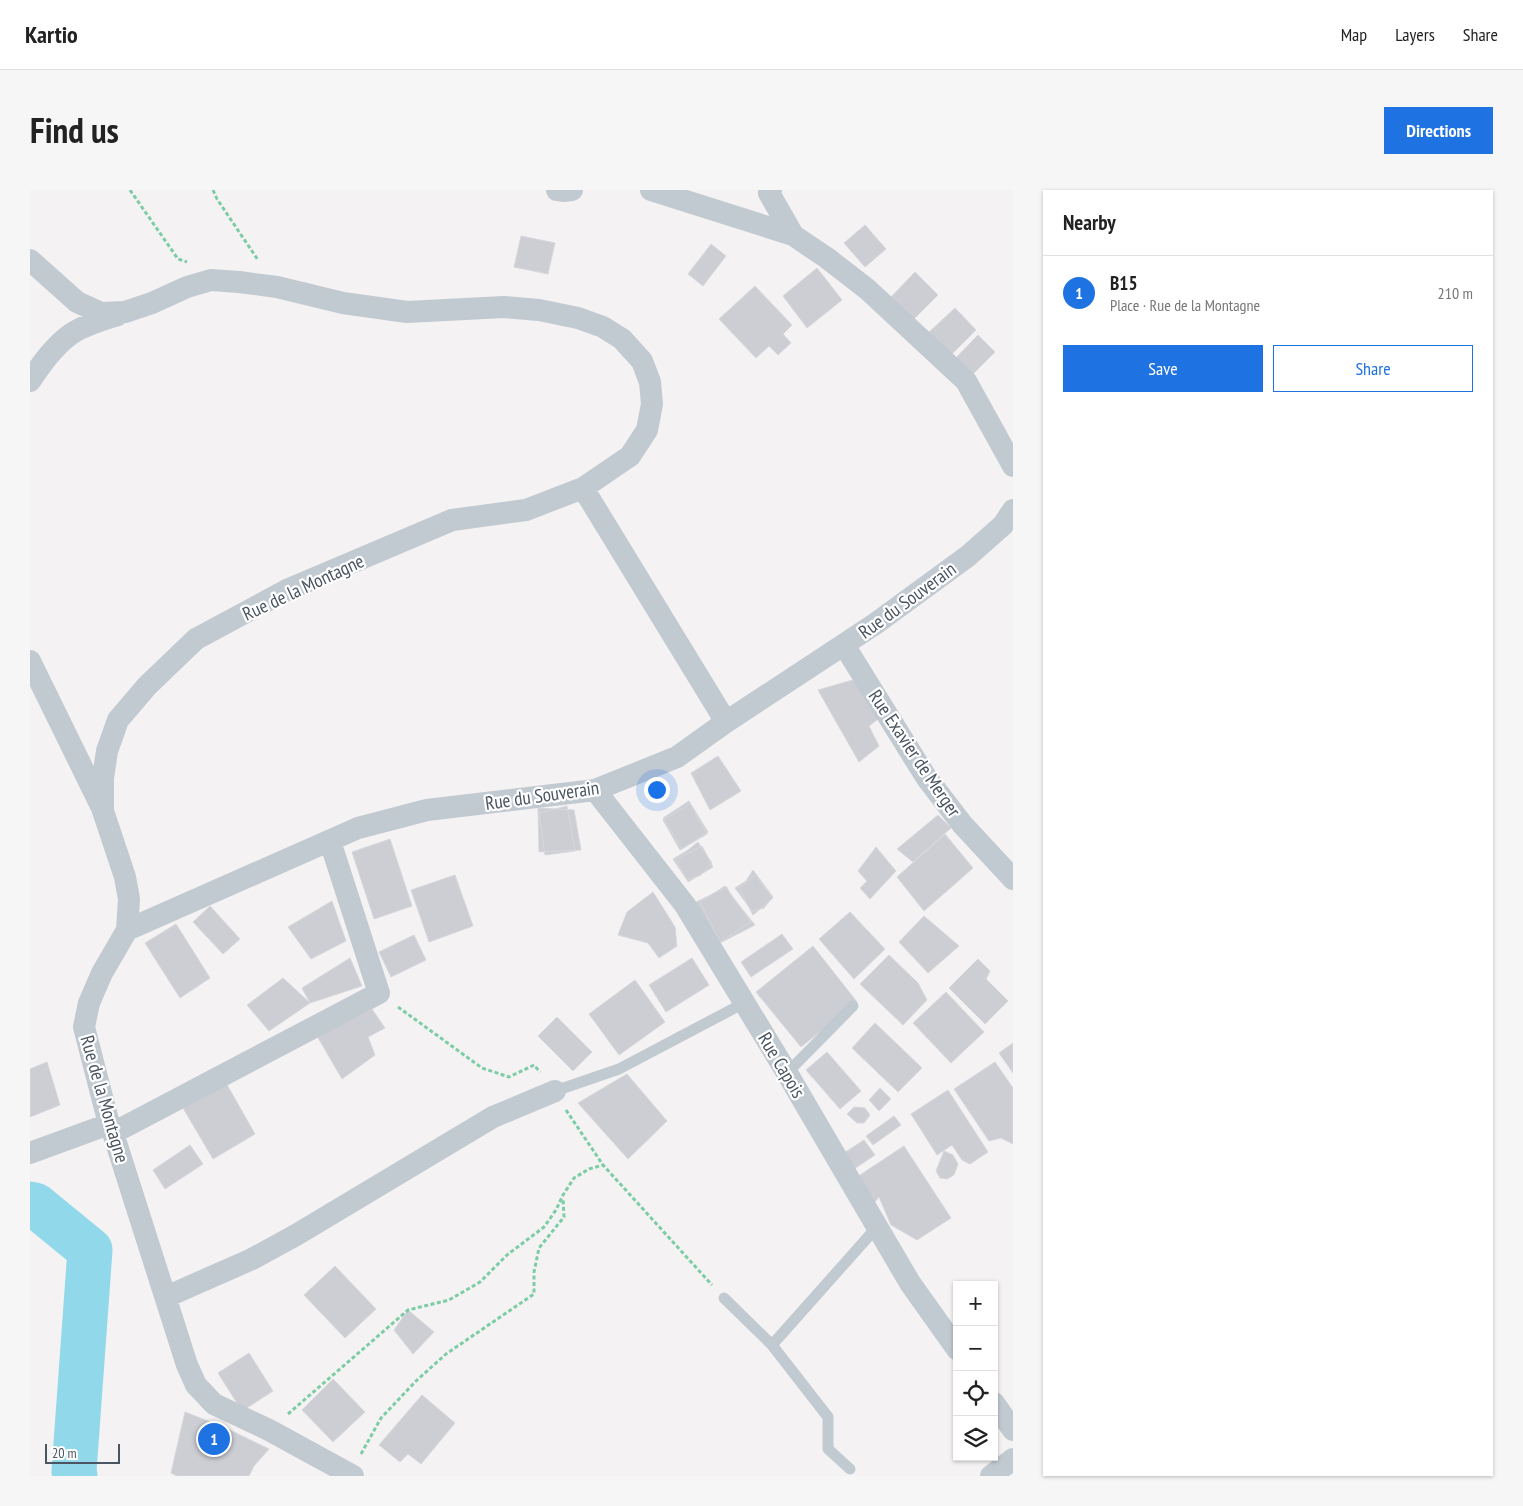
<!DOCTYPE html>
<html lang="en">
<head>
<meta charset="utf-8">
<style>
	:root { --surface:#fff; --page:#f6f6f6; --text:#222; --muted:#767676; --line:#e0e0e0; --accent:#1f72e2 }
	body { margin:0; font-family:"PT Sans Narrow",sans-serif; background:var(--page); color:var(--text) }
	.controls { position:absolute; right:15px; bottom:15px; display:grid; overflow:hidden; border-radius:0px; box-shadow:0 1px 4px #0004 }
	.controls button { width:45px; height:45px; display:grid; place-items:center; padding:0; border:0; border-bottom:1px solid var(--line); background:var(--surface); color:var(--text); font:25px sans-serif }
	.scale { position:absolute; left:15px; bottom:12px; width:75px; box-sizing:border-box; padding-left:5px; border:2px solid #4a5560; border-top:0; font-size:14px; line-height:18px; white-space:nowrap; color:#4a5560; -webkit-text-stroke:4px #fff; paint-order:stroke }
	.you { position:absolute; left:626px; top:599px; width:18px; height:18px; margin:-12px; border:4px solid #fff; border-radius:50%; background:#1a73e8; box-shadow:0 0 0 8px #1a73e833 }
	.badge { display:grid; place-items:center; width:32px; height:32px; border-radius:50%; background:var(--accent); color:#fff; font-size:16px; font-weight:700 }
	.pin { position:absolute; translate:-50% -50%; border:2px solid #fff; box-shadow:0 1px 5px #0006 }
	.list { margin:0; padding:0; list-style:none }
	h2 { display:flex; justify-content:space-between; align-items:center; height:65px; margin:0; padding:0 20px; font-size:21px }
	h2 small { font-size:16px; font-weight:400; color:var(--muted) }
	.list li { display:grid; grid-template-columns:32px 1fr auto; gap:15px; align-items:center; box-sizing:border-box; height:75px; padding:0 20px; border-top:1px solid var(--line) }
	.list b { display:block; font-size:19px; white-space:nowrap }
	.list p { margin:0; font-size:16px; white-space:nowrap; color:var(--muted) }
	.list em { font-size:16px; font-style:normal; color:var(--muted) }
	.actions { display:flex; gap:10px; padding:15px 20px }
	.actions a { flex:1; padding:11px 0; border:1px solid var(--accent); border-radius:0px; text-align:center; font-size:18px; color:var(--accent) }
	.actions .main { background:var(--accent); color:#fff }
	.icon { flex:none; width:28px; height:28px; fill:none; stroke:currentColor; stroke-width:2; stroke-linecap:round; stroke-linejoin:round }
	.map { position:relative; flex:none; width:983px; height:1286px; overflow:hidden; border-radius:0px }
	header { display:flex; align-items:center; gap:30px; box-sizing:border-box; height:70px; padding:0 25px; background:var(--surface); border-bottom:1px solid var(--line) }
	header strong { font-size:24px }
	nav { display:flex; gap:28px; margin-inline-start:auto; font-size:18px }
	.intro { display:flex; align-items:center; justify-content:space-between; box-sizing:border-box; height:120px; padding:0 30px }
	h1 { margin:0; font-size:35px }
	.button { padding:12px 22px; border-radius:0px; background:var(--accent); color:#fff; font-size:18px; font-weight:700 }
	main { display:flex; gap:30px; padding:0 30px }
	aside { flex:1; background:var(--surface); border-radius:0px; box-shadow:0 1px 4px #0004 }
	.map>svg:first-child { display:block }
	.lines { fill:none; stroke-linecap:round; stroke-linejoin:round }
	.river { stroke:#92d8eb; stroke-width:45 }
	.building { fill:#ccced4; stroke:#d7d8dd }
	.path { stroke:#7ccda6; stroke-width:3; stroke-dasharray:4 2.5; stroke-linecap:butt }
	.lane { stroke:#c1c9d1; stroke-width:11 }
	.street { stroke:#c1c9d1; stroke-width:22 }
	.labels { text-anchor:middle; stroke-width:4.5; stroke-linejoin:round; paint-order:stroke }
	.street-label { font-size:19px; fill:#4a5560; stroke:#fff }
</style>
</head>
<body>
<header>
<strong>Kartio</strong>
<nav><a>Map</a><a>Layers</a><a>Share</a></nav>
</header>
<div class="intro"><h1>Find us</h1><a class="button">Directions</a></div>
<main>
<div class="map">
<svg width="983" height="1286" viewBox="0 0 983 1286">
	<rect width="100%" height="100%" fill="#f4f2f2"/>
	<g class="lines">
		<path class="river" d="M0 1014 5 1015 60 1060 44 1281 45 1286"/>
	</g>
	<path class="building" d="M835 35 856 59 835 77 814 53Z
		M491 46 525 53 518 84 484 77Z
		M681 54 696 66 673 96 658 84Z
		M787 78 812 110 777 138 753 106Z
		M885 82 908 105 883 130 860 108Z
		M725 96 762 135 753 144 761 153 748 165 739 156 726 168 689 129Z
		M925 118 946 140 919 167 897 144Z
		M948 145 965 162 936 191 919 175Z
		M826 489 848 529 839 536 849 556 829 572 788 500Z
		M688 566 711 601 680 620 661 583Z
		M659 611 678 642 652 659 633 628Z
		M660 614 677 644 650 660 633 630Z
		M537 616 545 661 515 665 509 623Z
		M508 618 544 620 551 660 509 662Z
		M908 625 921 638 883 672 867 659Z
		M915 644 943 678 894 721 867 687Z
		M360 649 382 716 344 729 322 662Z
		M668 652 682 673 671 685 657 690 643 669 658 660Z
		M672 656 683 677 658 692 646 669Z
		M846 657 866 681 840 709 830 698 837 691 828 681Z
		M723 680 743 707 734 718 722 721 705 698 716 691Z
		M425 685 443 736 399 752 381 700Z
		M725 685 743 708 723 725 709 698Z
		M695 696 721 732 690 752 670 712Z
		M697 697 700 704 725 735 686 755 664 713Z
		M623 702 645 737 647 756 629 768 618 753 588 745 597 722Z
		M302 711 316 751 281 769 258 737Z
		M180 716 210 749 193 764 163 732Z
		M820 722 855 759 824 789 789 749Z
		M894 726 929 756 898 783 869 752Z
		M146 734 180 788 150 808 115 753Z
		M752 744 763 759 721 787 711 772Z
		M384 745 396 770 361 787 349 762Z
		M783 756 827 812 771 857 726 802Z
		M859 765 888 793 897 810 873 835 830 794Z
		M320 768 332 796 280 813 272 798Z
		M662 768 679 795 636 822 619 795Z
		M948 769 960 781 956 789 978 811 955 834 919 798Z
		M253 788 280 813 239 841 217 815Z
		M605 790 635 832 589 865 559 824Z
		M916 802 954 842 921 873 883 833Z
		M342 819 355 838 338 847 345 865 312 889 287 846Z
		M527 827 562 862 543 881 508 846Z
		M845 833 892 878 868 902 822 858Z
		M983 853V883L969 863Z
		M797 862 831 901 810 919 776 880Z
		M17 872 30 915 0 927V879Z
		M965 872 983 898V954L971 948 959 951 924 899Z
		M597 884 637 931 598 969 548 913Z
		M196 893 225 944 183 969 153 918Z
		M850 898 861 909 849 921 839 910Z
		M918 900 958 962 940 974 932 970 922 955 907 965 881 924Z
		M824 917 835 918 840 925 834 933H827L817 924Z
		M864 926 871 935 843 955 836 946Z
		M834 950 845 965 824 979 814 963Z
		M160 955 173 974 135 999 123 980Z
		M874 956 921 1028 887 1050 861 1035 849 1007 844 1013 827 987Z
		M914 961 923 965 928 974 924 985 917 989 910 988 906 981Z
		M305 1076 346 1119 315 1148 274 1105Z
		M378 1120 404 1142 383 1164 364 1140Z
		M219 1163 243 1201 212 1221 188 1183Z
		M303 1189 335 1222 303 1252 272 1220Z
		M392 1205 425 1233 391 1274 378 1264 370 1272 349 1255Z
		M155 1222 198 1239 239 1259 224 1276 219 1286H147L141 1283Z"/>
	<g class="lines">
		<path class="path" d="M100 0 148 69 157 72
			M183 0 187 9 228 70
			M368 817 452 878 479 887 504 875 510 882
			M536 920 573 975 682 1095
			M258 1224 378 1120 419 1110 450 1092 477 1065 514 1037 526 1020 533 1005 544 988 559 979 573 975
			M331 1264 351 1228 387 1190 416 1164 504 1104V1082L509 1058 534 1027 533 1008"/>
		<path class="lane" d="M757 883 823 816
			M525 901 589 879 714 813
			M694 1108 742 1155
			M820 1279 798 1259V1227L742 1155 847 1037"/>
		<path class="street" d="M527 0 533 1 542 0
			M621 0 763 45 797 68 837 99 936 191 983 276
			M741 0 739 3 763 45
			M0 70 47 112 71 123 95 122 122 113 157 97 181 90 209 92 247 97 313 113 377 122 474 117 509 120 548 128 573 137 592 149 612 171 620 192 622 214 617 240 600 266 553 298 496 320 422 330 257 400 166 449 117 496 88 530 77 561 73 588V621L95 687 99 709 97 740 72 783 59 813 54 837 79 934 83 943 157 1175 166 1195 184 1214 239 1240 323 1286
			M0 191C11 175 24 156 41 144 54 135 72 130 88 125
			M553 298 696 532
			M814 455 896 587 932 634 983 689
			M0 471 71 616
			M565 600 655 715 757 883 880 1093 927 1159
			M97 740 328 638 397 620 565 600 647 567 696 532 845 434 938 366 973 335 983 320
			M83 943 349 803 300 651
			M0 963 79 934
			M136 1107 222 1069 266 1045 463 927 525 901
			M964 1213 983 1240
			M961 1286 983 1269"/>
	</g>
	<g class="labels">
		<g class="street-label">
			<text transform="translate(273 397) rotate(-25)" y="7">Rue de la Montagne</text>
			<text transform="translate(877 410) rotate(-36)" y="7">Rue du Souverain</text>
			<text transform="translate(885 563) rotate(56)" y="7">Rue Exavier de Merger</text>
			<text transform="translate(512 605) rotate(-8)" y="7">Rue du Souverain</text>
			<text transform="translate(752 875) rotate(59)" y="7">Rue Capois</text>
			<text transform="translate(75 909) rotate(74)" y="7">Rue de la Montagne</text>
		</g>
	</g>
</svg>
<div class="controls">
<button>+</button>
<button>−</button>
<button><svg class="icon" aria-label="locate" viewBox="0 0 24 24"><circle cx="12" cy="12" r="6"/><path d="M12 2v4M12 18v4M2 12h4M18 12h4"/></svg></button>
<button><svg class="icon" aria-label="layers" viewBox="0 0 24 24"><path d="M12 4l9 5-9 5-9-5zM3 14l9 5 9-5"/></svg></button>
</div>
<div class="scale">20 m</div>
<div class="you"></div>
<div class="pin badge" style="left:184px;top:1249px">1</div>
</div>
<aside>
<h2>Nearby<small></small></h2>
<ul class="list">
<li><span class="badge">1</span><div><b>B15</b><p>Place · Rue de la Montagne</p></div><em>210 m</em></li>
</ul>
<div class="actions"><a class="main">Save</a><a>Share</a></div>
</aside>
</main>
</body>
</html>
